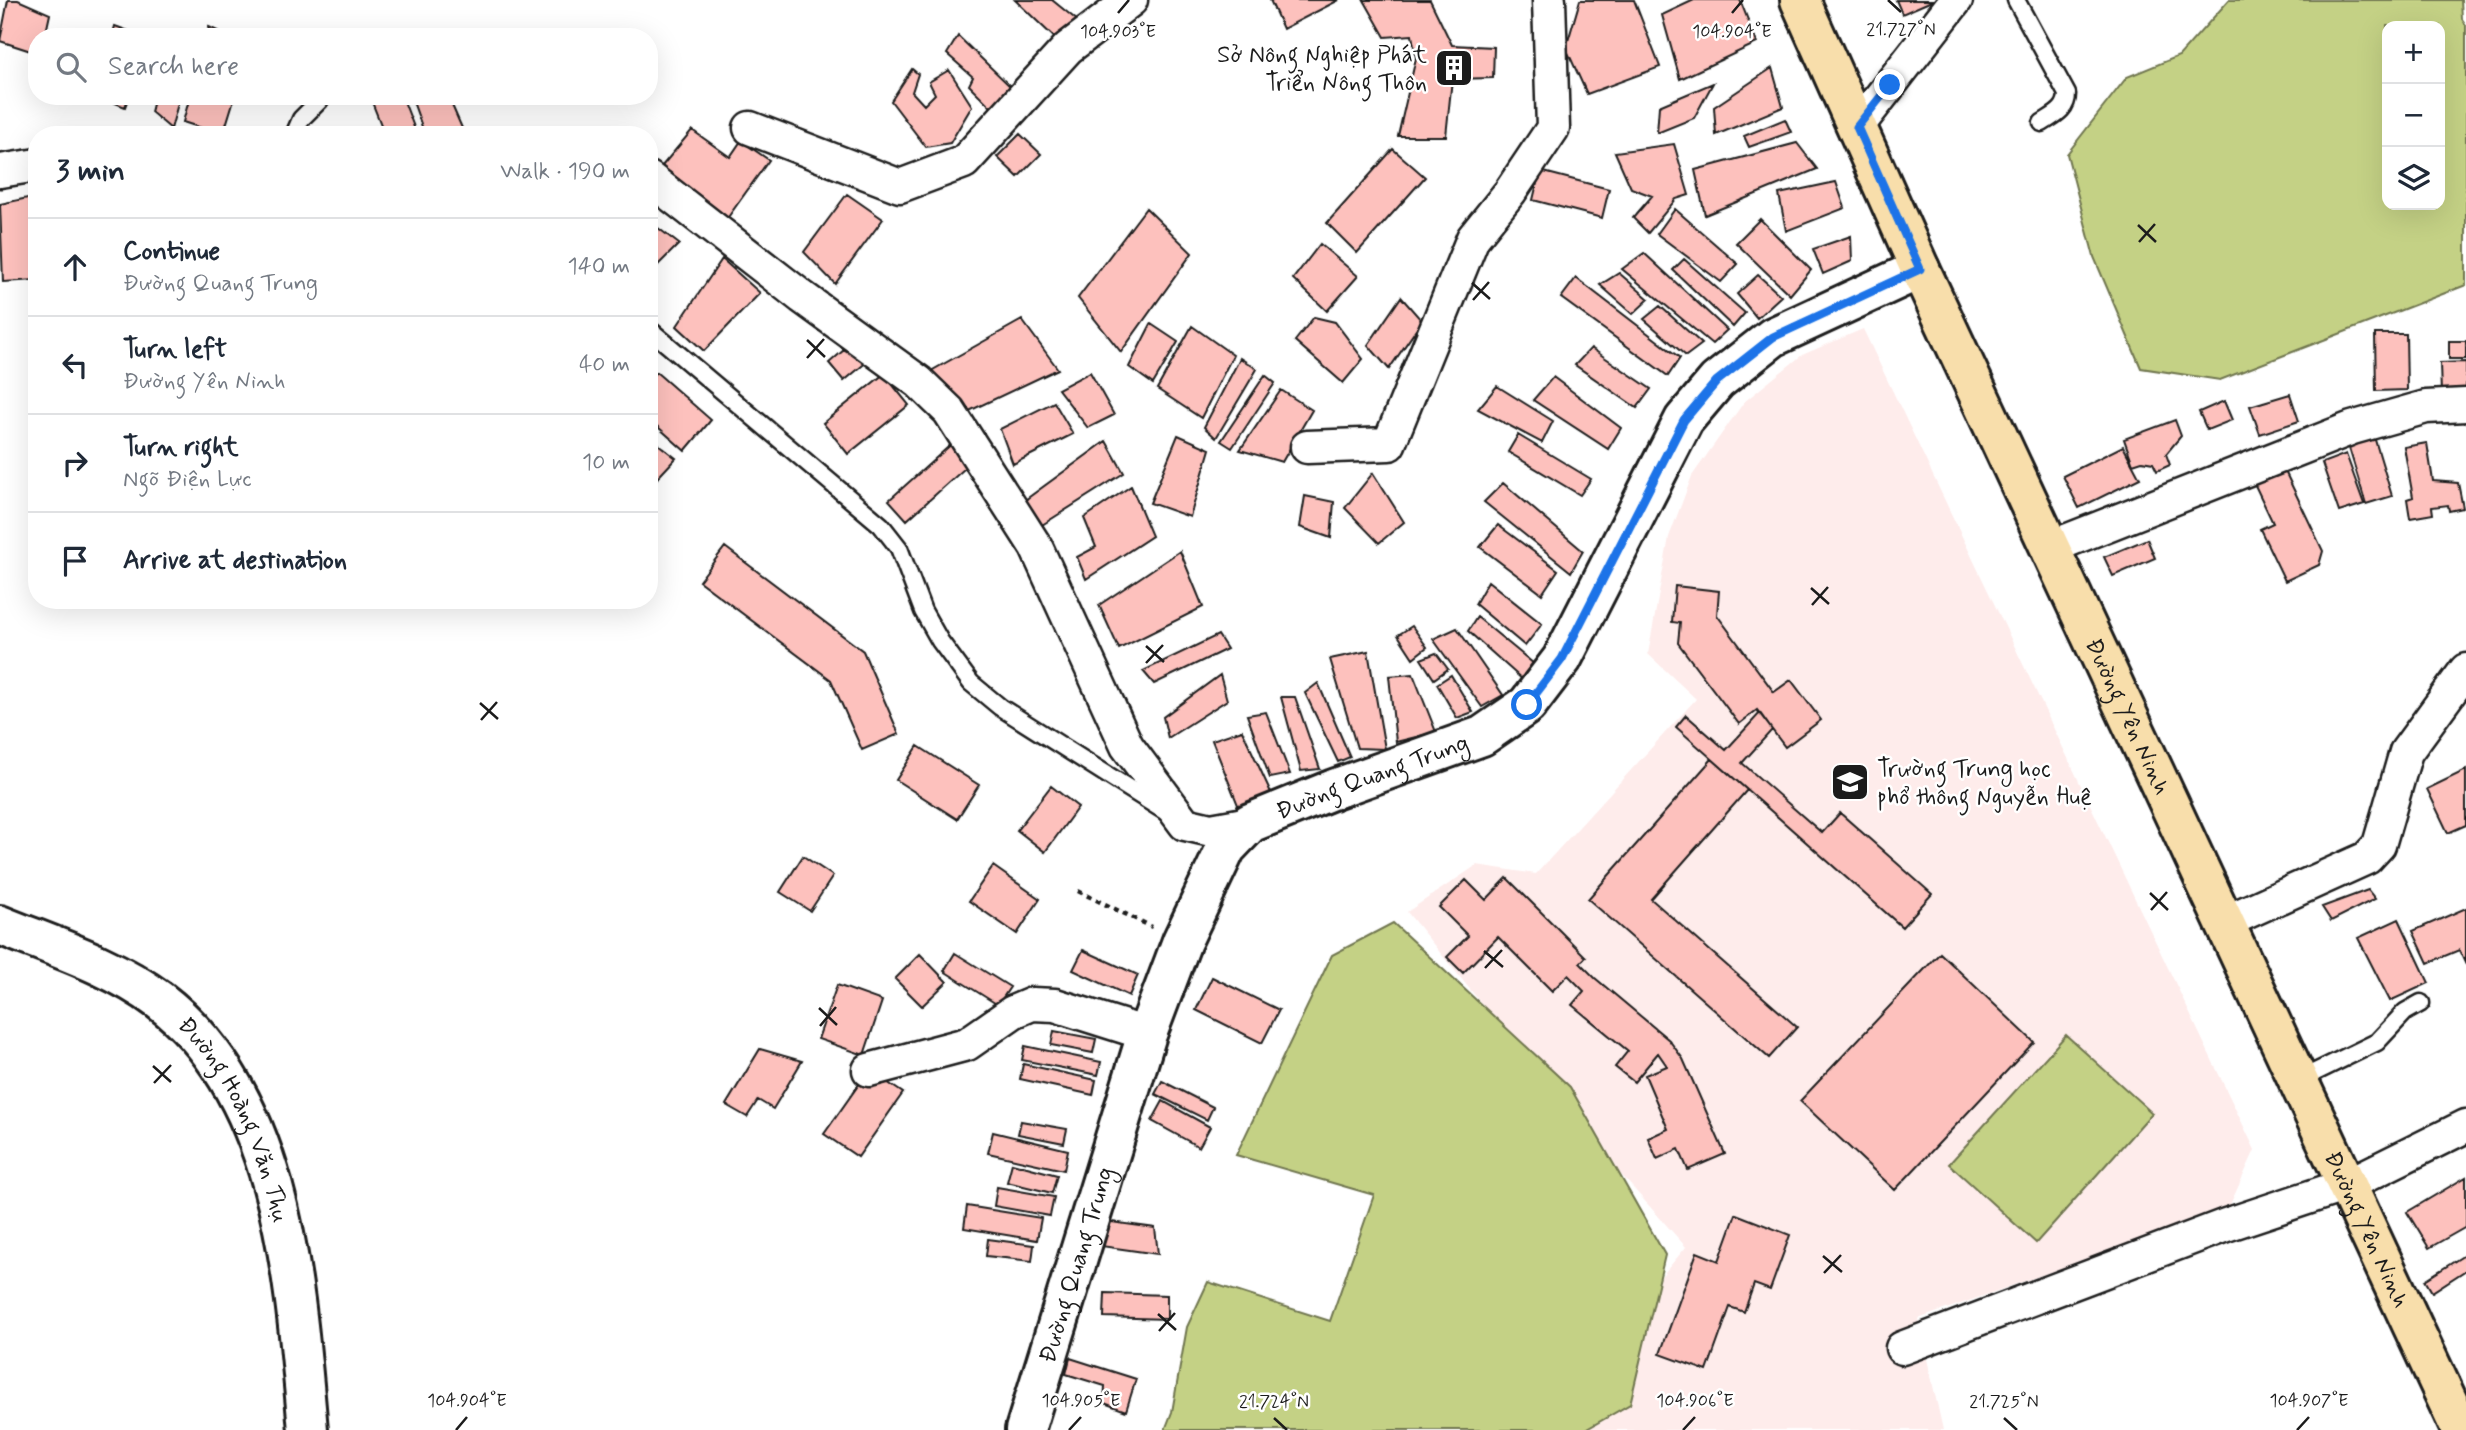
<!DOCTYPE html>
<html lang="en">
<head>
<meta charset="utf-8">
<style>
	:root { --surface:#fff; --page:#f2f2f3; --text:#1f2937; --muted:#747a83; --line:#e0e1e3 }
	body { margin:0; font-family:Mynerve,sans-serif; background:var(--page); color:var(--text) }
	.controls { position:absolute; right:21px; top:21px; display:grid; overflow:hidden; border-radius:14px; box-shadow:0 7px 28px #0002 }
	.controls button { width:63px; height:63px; display:grid; place-items:center; padding:0; border:0; border-bottom:2px solid var(--line); background:var(--surface); color:var(--text); font:35px sans-serif }
	.stop { position:absolute; width:21px; height:21px; margin:-16px; border:5px solid #1a73e8; border-radius:50%; background:#fff }
	.stop.end { background:#1a73e8; border-color:#fff; box-shadow:0 2px 7px #0008 }
	.list { margin:0; padding:0; list-style:none }
	h2 { display:flex; justify-content:space-between; align-items:center; height:91px; margin:0; padding:0 28px; font-size:30px }
	h2 small { font-size:23px; font-weight:400; color:var(--muted) }
	.list li { display:grid; grid-template-columns:46px 1fr auto; gap:21px; align-items:center; box-sizing:border-box; height:98px; padding:0 28px; border-top:2px solid var(--line) }
	.list b { display:block; font-size:26px; white-space:nowrap }
	.list p { margin:0; font-size:23px; white-space:nowrap; color:var(--muted) }
	.list em { font-size:23px; font-style:normal; color:var(--muted) }
	.icon { flex:none; width:38px; height:38px; fill:none; stroke:currentColor; stroke-width:2; stroke-linecap:round; stroke-linejoin:round }
	.map { position:relative; flex:none; width:2466px; height:1430px; overflow:hidden }
	.search { position:absolute; background:var(--surface); box-shadow:0 7px 28px #0002; left:28px; top:28px; width:630px; height:77px; display:flex; align-items:center; gap:18px; box-sizing:border-box; padding:0 24px; border-radius:28px; color:var(--muted); font-size:26px }
	.panel { position:absolute; background:var(--surface); box-shadow:0 7px 28px #0002; left:28px; top:126px; width:630px; height:483px; border-radius:28px }
	.map>svg:first-child { display:block }
	.built { fill:#feeceb }
	.green { fill:#c4d185; stroke:#707650; stroke-width:2; fill-rule:evenodd }
	.building { fill:#fdc1bd; stroke:#1c1c1c; stroke-width:2 }
	.lines { fill:none; stroke-linecap:round; stroke-linejoin:round }
	.service-casing { stroke:#1c1c1c; stroke-width:21 }
	.minor-casing { stroke:#1c1c1c; stroke-width:37 }
	.tertiary-casing { stroke:#1c1c1c; stroke-width:44 }
	.primary-casing { stroke:#1c1c1c; stroke-width:44 }
	.path { stroke:#1c1c1c; stroke-width:4.5; stroke-dasharray:5 5; stroke-linecap:butt }
	.service { stroke:#fff; stroke-width:16 }
	.minor { stroke:#fff; stroke-width:32 }
	.tertiary { stroke:#fff; stroke-width:38 }
	.primary { stroke:#f8deab; stroke-width:38 }
	.route { stroke:#1a73e8; stroke-width:9 }
	.ticks { fill:none; stroke:#1c1c1c; stroke-width:2.5 }
	.labels { text-anchor:middle; stroke-width:5; stroke-linejoin:round; paint-order:stroke }
	.poi-label { font-size:24px; fill:#1c1c1c; stroke:#fff; text-anchor:end }
	.street-label { font-size:24px; fill:#1c1c1c; stroke:#fff }
	.ticks-label { font-size:18px; text-anchor:middle; fill:#1c1c1c; stroke:#fff; stroke-width:5; stroke-linejoin:round; paint-order:stroke }
</style>
</head>
<body>
<div class="map">
<svg width="2466" height="1430" viewBox="0 0 2466 1430">
	<rect width="100%" height="100%" fill="#fff"/>
	<filter id="ink" filterUnits="userSpaceOnUse"><feTurbulence type="fractalNoise" baseFrequency=".0143" numOctaves="2"/><feDisplacementMap in="SourceGraphic" scale="14" xChannelSelector="R" yChannelSelector="G"/><feConvolveMatrix kernelMatrix="1 2 1 2 8 2 1 2 1" color-interpolation-filters="sRGB"/></filter>
	<g filter="url(#ink)">
		<path class="built" d="M1863 329 2255 1150 2228 1209 1918 1319 1943 1430H1532L1686 1247 1617 1170 1407 912 1477 865 1536 874 1696 699 1648 654 1669 537 1692 476 1744 402 1802 355Z"/>
		<path class="green" d="M2229 0H2461L2462 19 2466 25V285L2220 380 2141 368 2094 257 2067 154 2127 77 2179 56ZM2387 26H2440V205H2387Z
			M1393 923 1570 1087 1665 1255 1630 1404 1585 1430H1165L1172 1412 1187 1327 1208 1282 1330 1321 1374 1195 1236 1155 1332 955Z
			M2066 1035 2152 1113 2036 1243 1949 1164Z"/>
		<path class="building" d="M8 0H18L50 14 45 37H37V53L0 41Z
			M1015 0H1052L1078 21 1058 41Z
			M1270 0H1339L1283 29Z
			M1364 0H1430L1452 45 1494 47 1493 78 1452 79 1446 136H1398L1416 58 1412 35 1385 37Z
			M1580 0H1634L1660 67 1587 94 1566 48Z
			M1694 0H1740L1757 43 1680 79 1662 15Z
			M1896 0H1934L1902 14Z
			M115 26 145 37H112Z
			M209 27 230 37H206Z
			M958 36 1010 86 992 108 969 85 973 77 947 54Z
			M1772 68 1783 107 1716 135 1714 107Z
			M912 69 918 74 912 92 924 105 935 94 929 82 949 70 972 106 950 143 926 147 891 101Z
			M1713 83 1694 118 1657 133 1659 106Z
			M98 96H129L125 107Z
			M155 96H180L171 129 151 112Z
			M190 96H235L223 135 183 122Z
			M402 96 417 135H385L372 102Z
			M411 96H448L465 135H425Z
			M1785 119 1791 132 1749 147 1744 136Z
			M692 130 730 157 741 141 769 160 726 220 662 166Z
			M1020 134 1041 154 1018 177 997 157Z
			M1797 143 1817 169 1705 215 1695 170Z
			M1674 144 1689 195 1676 199 1648 233 1633 218 1652 196 1631 188 1615 152Z
			M1393 149 1425 177 1357 253 1327 223Z
			M1540 171 1609 189 1602 218 1533 200Z
			M1836 182 1845 208 1786 231 1779 194Z
			M847 194 883 219 835 284 804 252Z
			M37 196V280L3 282 0 204Z
			M1146 208 1192 253 1121 352 1078 298Z
			M1675 209 1738 264 1721 282 1657 234Z
			M1760 219 1811 270 1790 295 1736 243Z
			M649 221 679 244 649 274Z
			M1851 236 1852 261 1823 274 1813 249Z
			M1320 244 1358 276 1327 311 1293 279Z
			M1644 253 1727 330 1712 344 1622 269Z
			M722 259 760 293 704 351 677 326Z
			M1684 259 1745 313 1733 327 1673 270Z
			M1619 273 1649 299 1633 314 1600 285Z
			M1758 275 1781 296 1757 318 1737 294Z
			M1576 278 1680 358 1668 376 1561 298Z
			M1401 297 1422 321 1389 369 1368 345Z
			M1660 306 1702 344 1686 356 1644 319Z
			M1314 317 1335 322 1363 359 1343 383 1295 341Z
			M1022 320 1058 369 965 413 931 371Z
			M1151 324 1178 342 1153 384 1129 367Z
			M1192 326 1233 355 1201 418 1157 389Z
			M2375 334H2406L2407 390 2376 391Z
			M2449 341H2466V359H2449Z
			M852 343 868 361 844 381 829 363Z
			M1591 348 1651 389 1637 408 1575 365Z
			M1240 358 1257 369 1216 438 1204 427Z
			M2466 362V393L2441 394 2440 363Z
			M656 372 711 420 685 451 649 419V379Z
			M1090 372 1114 415 1088 428 1058 389Z
			M884 374 909 405 848 454 823 423Z
			M1265 375 1275 383 1232 448 1221 441Z
			M1553 377 1621 428 1608 449 1533 400Z
			M1497 386 1553 421 1542 443 1478 409Z
			M1281 390 1312 410 1282 462 1240 450Z
			M2290 394 2299 421 2260 434 2250 406Z
			M2224 401 2232 420 2207 430 2199 412Z
			M1054 402 1073 434 1013 464 1000 429Z
			M2175 420 2181 436 2166 454 2170 465 2157 471 2153 463 2142 461 2133 464 2124 439Z
			M2372 430 2392 496 2366 504 2346 438Z
			M1178 435 1210 449 1190 517 1150 503Z
			M1518 435 1591 479 1580 495 1508 452Z
			M649 437 676 458 649 487Z
			M955 441 973 461 907 520 889 500Z
			M1106 441 1124 473 1042 525 1025 500Z
			M2427 443 2433 481 2458 483 2463 508 2449 511 2448 505 2432 507 2433 514 2410 518 2407 499 2413 497 2404 447Z
			M2123 446 2140 478 2079 508 2063 476Z
			M2346 454 2364 504 2339 512 2322 463Z
			M2283 467 2323 551 2319 565 2285 581 2260 529 2273 523 2253 481Z
			M1373 473 1404 522 1379 543 1345 508Z
			M1503 483 1583 551 1571 572 1484 502Z
			M1131 486 1152 536 1086 579 1077 557 1096 547 1084 518Z
			M1305 496 1334 502 1331 538 1300 527Z
			M1498 525 1558 570 1542 594 1480 547Z
			M2147 539 2155 558 2113 576 2104 557Z
			M725 547 863 651 899 734 862 750 831 680 699 581Z
			M1180 551 1203 607 1119 649 1099 605Z
			M1488 581 1542 624 1525 646 1475 604Z
			M1675 586 1719 591 1717 615 1774 692 1791 680 1821 720 1785 747 1757 710 1739 724 1678 643 1680 623 1672 622Z
			M1477 617 1534 664 1524 681 1468 631Z
			M1412 626 1427 647 1413 658 1398 635Z
			M1457 628 1503 695 1482 707 1433 639Z
			M1218 635 1227 649 1154 684 1143 671Z
			M1368 651 1385 749 1357 748 1330 659Z
			M1436 653 1448 669 1434 679 1421 659Z
			M1413 674 1436 732 1396 742 1389 676Z
			M1220 675 1227 700 1168 738 1163 717Z
			M1451 675 1473 712 1457 718 1437 684Z
			M1318 683 1350 757 1338 762 1305 693Z
			M1281 697H1295L1320 769 1301 771Z
			M1266 712 1290 774 1270 778 1247 715Z
			M1760 713 1772 730 1742 763 1822 833 1840 813 1932 894 1902 927 1676 727 1686 715 1726 750Z
			M1242 730 1273 797 1240 810 1212 740Z
			M918 746 979 785 957 819 896 780Z
			M1712 759 1747 790 1651 899 1797 1027 1769 1058 1588 899Z
			M2466 770V825L2448 833 2427 789Z
			M1051 786 1078 807 1045 852 1017 830Z
			M803 856 833 876 810 911 780 892Z
			M993 866 1040 899 1017 934 969 901Z
			M1507 878 1586 957 1580 963 1595 978 1669 1040 1683 1059 1725 1154 1688 1170 1679 1149 1657 1159 1648 1138 1668 1129 1645 1075 1667 1066 1658 1053 1634 1082 1615 1067 1628 1051 1572 1005 1584 991 1568 975 1552 991 1498 937 1463 973 1447 957 1468 936 1439 907 1466 880 1486 900Z
			M2368 890 2375 899 2331 921 2322 907Z
			M2466 908V965L2459 950 2428 963 2413 931Z
			M2399 919 2429 983 2390 1001 2358 938Z
			M1083 950 1138 975 1129 996 1073 970Z
			M955 953 1010 987 998 1005 944 971Z
			M1940 953 2034 1042 1895 1190 1800 1101Z
			M920 954 947 982 922 1006 895 979Z
			M1212 977 1279 1010 1262 1043 1196 1010Z
			M837 985 882 1001 864 1055 818 1039Z
			M1054 1031 1096 1039 1093 1053 1051 1045Z
			M1025 1046 1101 1062 1098 1075 1022 1060Z
			M760 1049 802 1061 773 1109 758 1100 747 1117 726 1105Z
			M1023 1064 1096 1080 1093 1095 1020 1079Z
			M869 1070 903 1093 858 1157 824 1134Z
			M1162 1081 1213 1107 1207 1120 1155 1094Z
			M1163 1101 1210 1127 1199 1147 1152 1121Z
			M1021 1121 1067 1129 1064 1143 1018 1134Z
			M993 1132 1068 1150 1064 1170 988 1153Z
			M1012 1163 1057 1175 1052 1193 1007 1182Z
			M2466 1177V1227L2429 1248 2407 1212Z
			M997 1187 1054 1197 1050 1216 994 1206Z
			M967 1206 1041 1218 1037 1240 964 1228Z
			M1736 1214 1790 1235 1770 1290 1754 1284 1744 1312 1730 1307 1707 1371 1660 1354 1697 1252 1719 1261Z
			M1104 1221 1155 1228 1158 1254 1101 1246Z
			M988 1239 1034 1245 1032 1261 986 1256Z
			M2466 1254V1270L2432 1292 2425 1280Z
			M1105 1293 1167 1295V1319L1104 1317Z
			M1070 1358 1136 1379 1126 1411 1104 1403 1105 1386 1066 1374Z"/>
		<g class="lines">
			<defs>
				<path id="service" d="M2016 0 2067 94C2067 110 2054 115 2042 123
					M294 135 301 119 320 100
					M649 329 881 525 899 548 923 611 940 641 971 683 1000 707 1166 812
					M2299 1080 2377 1042 2405 1012 2421 1003"/>
				<path id="minor" d="M1857 127 1956 0
					M750 128 900 186 964 162 1068 48 1131 0
					M0 171 37 165
					M649 178 802 297 919 382 949 411 1036 547 1127 746 1185 824 1211 830 1250 823
					M1307 447 1389 444 1473 238 1510 192 1553 128 1549 0
					M2051 547 2352 428 2426 407 2466 405
					M2225 922 2367 858 2379 845 2406 752 2466 670
					M869 1070 967 1044 1013 1012 1032 1004 1055 1005 1147 1034
					M1902 1348 2226 1225 2349 1184 2466 1126"/>
				<g id="tertiary">
					<path id="s1" d="M0 925C54 947 112 965 159 1000 284 1095 295 1285 308 1430"/>
					<path id="s2" d="M1025 1430 1147 1034 1182 941 1226 848 1250 823 1334 789 1482 736 1527 705 1562 659 1684 420 1717 381 1773 337 1920 269"/>
				</g>
				<g id="primary">
					<path id="s3" d="M1800 0 1920 269 2461 1430"/>
				</g>
			</defs>
			<use href="#service" class="service-casing"/>
			<use href="#minor" class="minor-casing"/>
			<use href="#tertiary" class="tertiary-casing"/>
			<use href="#primary" class="primary-casing"/>
			<path class="path" d="M1078 891 1152 927"/>
			<use href="#service" class="service"/>
			<use href="#minor" class="minor"/>
			<use href="#tertiary" class="tertiary"/>
			<use href="#primary" class="primary"/>
		</g>
	</g>
	<g class="lines" filter="url(#ink)">
		<path class="route" d="M1527 705 1562 659 1684 420 1717 381 1773 337 1920 269 1857 127 1890 85"/>
	</g>
	<path class="ticks" d="M1888 0 1901 12M1118 13 1129 0M1732 13 1743 0M2138 225 2156 242M2139 242 2155 224M1472 283 1490 299M1473 300 1489 282M807 340 825 357M807 358 824 339M1811 588 1829 604M1812 605 1828 587M1146 646 1164 662M1146 663 1163 645M480 703 498 719M481 720 497 702M2150 893 2168 910M2151 910 2167 892M1484 951 1503 967M1485 968 1502 950M819 1008 837 1025M820 1026 836 1007M153 1066 171 1082M154 1083 171 1065M1823 1256 1842 1272M1824 1273 1841 1255M1158 1314 1176 1330M1159 1331 1175 1313M1274 1418 1287 1430M2004 1418 2017 1430M456 1430 467 1417M1069 1430 1081 1417M1683 1430 1695 1417M2297 1430 2309 1417"/>
	<defs>
		<symbol id="building-square" viewBox="-11 -11 22 22"><rect x="-9" y="-9" width="18" height="18" rx="4" fill="#1c1c1c" stroke="#fff"/><path d="M-4-6H4V6H1V3H-1V6H-4ZM-2.5-4.3h1.7v1.8h-1.7ZM.8-4.3h1.7v1.8H.8ZM-2.5-1h1.7V.8h-1.7ZM.8-1h1.7V.8H.8Z" fill="#fff"/></symbol>
		<symbol id="school-square" viewBox="-11 -11 22 22"><rect x="-9" y="-9" width="18" height="18" rx="4" fill="#1c1c1c" stroke="#fff"/><path d="M0-5L7-2L0 1L-7-2ZM-4 1L0 2.5L4 1V4Q0 6-4 4Z" fill="#fff"/></symbol>
	</defs>
	<g fill-rule="evenodd">
		<use href="#building-square" x="1432" y="46" width="44" height="44"/>
		<use href="#school-square" x="1828" y="760" width="44" height="44"/>
	</g>
	<g class="labels">
		<g class="poi-label">
			<text x="1427" y="62">Sở Nông Nghiệp Phát<tspan x="1427" dy="28">Triển Nông Thôn</tspan></text>
			<text x="1877" y="776" text-anchor="start">Trường Trung học<tspan x="1877" dy="28">phổ thông Nguyễn Huệ</tspan></text>
		</g>
		<g class="street-label">
			<text dy="8" stroke="none"><textPath href="#s3" startOffset="788">Đường Yên Ninh</textPath></text>
			<text dy="8" stroke="none"><textPath href="#s2" startOffset="782">Đường Quang Trung</textPath></text>
			<text dy="8" stroke="none"><textPath href="#s1" startOffset="322">Đường Hoàng Văn Thụ</textPath></text>
			<text dy="8" stroke="none"><textPath href="#s3" startOffset="1354">Đường Yên Ninh</textPath></text>
			<text dy="8" stroke="none"><textPath href="#s2" startOffset="173">Đường Quang Trung</textPath></text>
		</g>
	</g>
	<g class="ticks-label">
		<text x="1901" y="35">21.727°N</text>
		<text x="1118" y="37">104.903°E</text>
		<text x="1732" y="37">104.904°E</text>
		<text x="467" y="1406">104.904°E</text>
		<text x="1081" y="1406">104.905°E</text>
		<text x="1695" y="1406">104.906°E</text>
		<text x="2309" y="1406">104.907°E</text>
		<text x="1274" y="1407">21.724°N</text>
		<text x="2004" y="1407">21.725°N</text>
	</g>
</svg>
<div class="controls">
<button>+</button>
<button>−</button>
<button><svg class="icon" aria-label="layers" viewBox="0 0 24 24"><path d="M12 4l9 5-9 5-9-5zM3 14l9 5 9-5"/></svg></button>
</div>
<div class="stop" style="left:1527px;top:705px"></div>
<div class="stop end" style="left:1890px;top:85px"></div>
<div class="search"><svg class="icon" aria-label="search" viewBox="0 0 24 24"><circle cx="10" cy="10" r="6"/><path d="M15 15l6 6"/></svg>Search here</div>
<section class="panel">
<h2>3 min<small>Walk · 190 m</small></h2>
<ul class="list">
<li><svg class="icon" aria-label="ahead" viewBox="0 0 24 24"><path d="M12 20V5M6 11l6-6 6 6"/></svg><div><b>Continue</b><p>Đường Quang Trung</p></div><em>140 m</em></li>
<li><svg class="icon" aria-label="left" viewBox="0 0 24 24"><path d="M17 20v-9H6M10 6l-5 5 5 5"/></svg><div><b>Turn left</b><p>Đường Yên Ninh</p></div><em>40 m</em></li>
<li><svg class="icon" aria-label="right" viewBox="0 0 24 24"><path d="M7 20v-9h11M14 6l5 5-5 5"/></svg><div><b>Turn right</b><p>Ngõ Điện Lực</p></div><em>10 m</em></li>
<li><svg class="icon" aria-label="arrive" viewBox="0 0 24 24"><path d="M6 21V4h12l-3 4 3 4H6"/></svg><div><b>Arrive at destination</b></div></li>
</ul>
</section>
</div>
</body>
</html>
